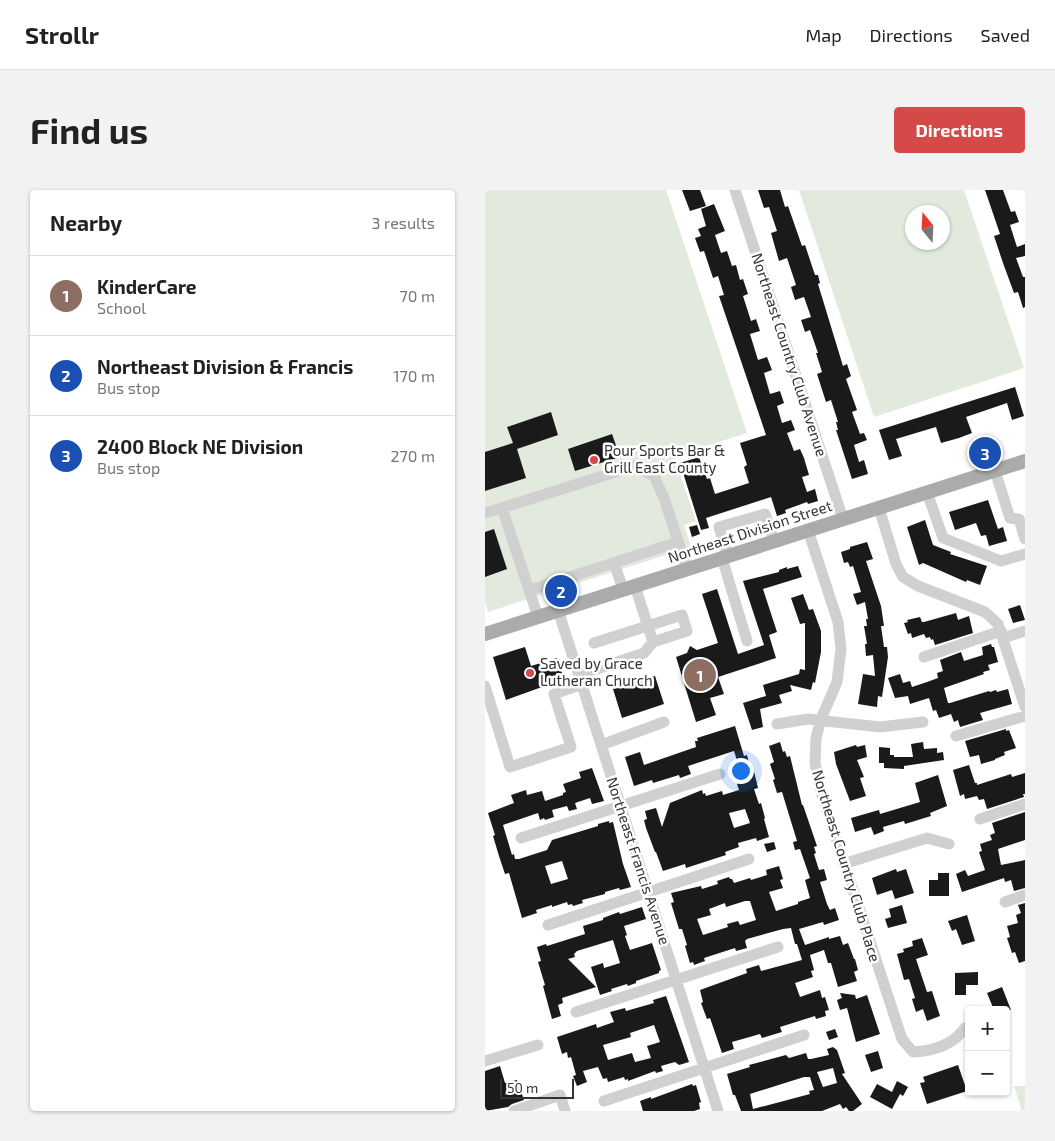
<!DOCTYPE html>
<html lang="en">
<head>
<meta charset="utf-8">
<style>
	:root { --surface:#fff; --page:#f2f2f2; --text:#222; --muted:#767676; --line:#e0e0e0; --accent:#d54949 }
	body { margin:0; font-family:"Exo 2",sans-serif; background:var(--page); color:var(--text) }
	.controls { position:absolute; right:15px; bottom:15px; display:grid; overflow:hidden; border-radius:5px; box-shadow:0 1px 4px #0004 }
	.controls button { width:45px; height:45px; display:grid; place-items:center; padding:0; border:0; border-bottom:1px solid var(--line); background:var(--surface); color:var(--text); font:25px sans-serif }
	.compass { position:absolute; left:420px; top:15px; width:45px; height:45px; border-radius:50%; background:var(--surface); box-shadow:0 1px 4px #0004; rotate:342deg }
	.scale { position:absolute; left:15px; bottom:12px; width:74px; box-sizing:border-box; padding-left:5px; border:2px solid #333; border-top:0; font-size:14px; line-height:18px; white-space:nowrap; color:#333; -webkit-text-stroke:4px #fff; paint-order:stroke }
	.you { position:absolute; left:255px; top:580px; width:18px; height:18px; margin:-12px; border:4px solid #fff; border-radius:50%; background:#1a73e8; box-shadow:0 0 0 8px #1a73e833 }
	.badge { display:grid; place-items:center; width:32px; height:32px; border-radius:50%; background:var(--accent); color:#fff; font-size:16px; font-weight:700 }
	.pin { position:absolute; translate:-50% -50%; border:2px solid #fff; box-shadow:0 1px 5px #0006 }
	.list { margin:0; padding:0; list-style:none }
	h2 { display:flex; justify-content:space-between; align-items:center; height:65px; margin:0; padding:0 20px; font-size:21px }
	h2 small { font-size:16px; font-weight:400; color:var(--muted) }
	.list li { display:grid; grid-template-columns:32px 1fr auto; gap:15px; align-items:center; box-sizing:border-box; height:80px; padding:0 20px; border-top:1px solid var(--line) }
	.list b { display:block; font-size:19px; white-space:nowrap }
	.list p { margin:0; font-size:16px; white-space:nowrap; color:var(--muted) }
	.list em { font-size:16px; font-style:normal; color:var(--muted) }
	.map { position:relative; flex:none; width:540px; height:921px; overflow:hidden; border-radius:5px }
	header { display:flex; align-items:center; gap:30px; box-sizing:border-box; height:70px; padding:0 25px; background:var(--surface); border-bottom:1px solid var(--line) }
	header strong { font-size:24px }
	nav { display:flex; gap:28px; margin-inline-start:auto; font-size:18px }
	.intro { display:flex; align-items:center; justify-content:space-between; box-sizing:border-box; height:120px; padding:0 30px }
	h1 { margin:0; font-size:35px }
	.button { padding:12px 22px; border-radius:5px; background:var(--accent); color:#fff; font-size:18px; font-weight:700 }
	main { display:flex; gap:30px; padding:0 30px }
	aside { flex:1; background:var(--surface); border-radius:5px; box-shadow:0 1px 4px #0004 }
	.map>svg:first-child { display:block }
	.green { fill:#e2e9dd; fill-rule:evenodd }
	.building { fill:#1a1a1a; fill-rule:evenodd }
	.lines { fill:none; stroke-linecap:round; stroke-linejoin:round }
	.minor { stroke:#d0d0d0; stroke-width:11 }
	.major { stroke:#ababab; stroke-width:14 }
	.poi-dot { fill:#d54949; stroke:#fff; stroke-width:2 }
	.labels { text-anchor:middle; stroke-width:5; stroke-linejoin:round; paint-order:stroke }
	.street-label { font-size:15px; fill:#333; stroke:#fff }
	.poi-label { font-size:15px; fill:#333; stroke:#fff; text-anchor:start }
</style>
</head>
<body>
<header>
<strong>Strollr</strong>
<nav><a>Map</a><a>Directions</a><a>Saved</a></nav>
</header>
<div class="intro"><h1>Find us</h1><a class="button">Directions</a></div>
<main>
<aside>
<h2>Nearby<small>3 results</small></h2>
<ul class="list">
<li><span class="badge" style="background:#8d6e63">1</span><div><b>KinderCare</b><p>School</p></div><em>70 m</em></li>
<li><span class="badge" style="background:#1a4fb4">2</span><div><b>Northeast Division &amp; Francis</b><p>Bus stop</p></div><em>170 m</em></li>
<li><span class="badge" style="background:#1a4fb4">3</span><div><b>2400 Block NE Division</b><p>Bus stop</p></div><em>270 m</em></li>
</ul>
</aside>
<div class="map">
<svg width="540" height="921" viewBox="0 0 540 921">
	<rect width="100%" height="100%" fill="#fff"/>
	<path class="green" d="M0 0H181L262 243 189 266 211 331 199 335 206 357 3 422 0 411Z
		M314 0H479L539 178 389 227ZM458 22V52H428V22Z
		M529 896H540V921H537Z"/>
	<path class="building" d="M197 0H215L221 16 205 21Z
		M273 0H295L300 17 303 16 317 56 320 55 330 85H333L335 93 333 94 358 176 362 174 366 186 361 189 372 220 367 222 375 244 379 243 382 250 369 255 374 272 379 270 383 284 367 289 351 240H353L351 232H353L346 210 341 212 332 184 337 182 331 163H333L325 140 320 142 316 130 326 127 319 107 310 110 306 97 311 95 302 68 294 71 286 43 292 41 284 17 279 18Z
		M500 0H518L526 22 530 21 534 32 525 35 532 57 540 54V66L531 68 538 87H540V117L538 118 533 102 529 103 518 73 509 46 515 44Z
		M229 14 240 41 230 45 236 63 242 61 247 76 251 75 255 90 258 89 263 104 258 106 266 131 271 129 275 141 265 144 273 170 282 167 287 180 279 183 285 204 295 201 299 213 292 216 297 233 306 230 310 240 302 243 309 261 315 259 319 268 324 285 317 287 322 302 330 299 333 311 323 314 322 312 300 320 301 323 292 326 286 307 221 328 224 338 216 340 195 273 214 267 222 289 225 288 230 304 264 293 259 277 262 275 255 253 281 245 234 106 239 105 233 86 228 88 219 61 215 62 210 48 216 46 213 39 221 36 216 19Z
		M530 197 539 226 527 230 522 213 481 227 487 243 474 248 456 253 451 237 411 249 417 266 404 270 394 240Z
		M66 222 73 245 32 259 41 288 0 301V262L28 253 22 237Z
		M127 244 135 267 90 281 83 259Z
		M503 310 513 339 518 337 522 351 504 356 501 345 496 346 491 333 470 340 464 322Z
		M440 330 448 355 466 362 465 364 502 376 495 395 482 390 481 392 438 373 434 375 422 337Z
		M212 335 215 344 207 347 204 337Z
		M9 339 22 379 0 387V342Z
		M382 352 388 369 381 371 396 416 399 436H396L399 457H402L403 467 397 507 393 506 392 517 373 514 378 484 390 486 388 465 381 466 380 454H382L379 436H382L381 429H383L380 412 372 415 368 404 376 402 368 376 365 377 363 372 359 373 356 362 365 359V357Z
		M313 376 317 387 278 399 292 442 284 445 291 468 233 487 239 504 225 508 231 525 211 532 191 467 202 463 205 456 212 460 233 453 217 404 232 399 253 464 279 455 258 391 294 382V380L302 377V379Z
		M318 404 324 420 328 419 336 441V462L330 493 328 492 326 500 305 495 307 501 294 505 297 513 275 519 278 537 267 540 258 513 281 506 278 495 314 484 315 479 320 480V433L315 434 306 408Z
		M535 415 540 430 528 433 523 419Z
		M471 423 473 430 484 426 488 443 450 455 448 449 446 450 445 447 441 448 439 444 427 448 426 443 423 444 419 433 423 432 422 430 435 427 437 432H439Z
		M506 454 507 457H509L513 472 503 475 505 480 498 482 499 484 459 498 463 513H465L504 501 505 502 511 500 512 502 523 499 527 514 495 523 498 530 475 537 473 530 469 532 466 524 454 528 451 520 448 521 444 508 425 514 423 506 410 508 403 488 415 484 418 493 425 491 427 497 442 492 453 488 452 483 458 481 455 470 476 462 479 471 498 465 497 457Z
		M40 457 46 476 72 468 79 489 21 510 8 467Z
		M170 486 179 514 137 528 128 499Z
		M250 536 259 566 262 565 265 577H268L273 598 269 599 274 614 276 613 280 628 279 629 284 647 272 651 271 648 253 653 254 657 240 662 241 665 201 678 200 674 178 681 171 662H170L161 638 159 630 162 629 160 621 171 618 177 637 185 613 217 600 218 604 220 603 221 606 237 601 238 605 254 600 252 594 256 592 253 581 255 580 249 561 203 576 206 584 195 588 194 585 168 593 167 590 149 596 140 567 155 562 159 575 211 557 210 551H213L212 548ZM260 619 265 633 249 638 244 623Z
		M521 539V541L524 540 531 558 519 562 520 565 510 569V570L496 574 494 565 485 567 480 551Z
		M295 552 298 562 300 561 302 567 305 566 317 615H318L332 656 329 657 331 663 329 664 334 680 339 679 342 690 335 692 342 714 345 720 350 718 354 730 339 735 338 732 314 739 320 755 344 747V749L355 746 358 755 363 753 369 769H370L373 780 369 782 372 791 353 797 346 773H343L339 760 325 765 329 780 326 781 328 787 310 793 315 807 335 800 337 808 340 807 344 820 340 821 341 826 331 829 330 826 295 837 297 842 277 848 275 844 247 852 249 859 237 863 225 828 222 829 216 813 218 812 215 800 262 783 261 779 274 775 276 781 317 770 312 754H310L306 738 298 739 262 749 260 751 262 758 251 761 250 758 219 768 220 771 209 775 208 772 205 773 200 756 202 755 197 739H194L186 713 189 712 186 703 216 696 217 699 233 694 232 691 244 687 245 689H247L249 693 265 688 266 690 282 685 281 680 294 676 298 689 295 690 298 698 284 702 291 721 313 714V712L325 708 320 690 325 688 315 659 310 660 308 652 312 651 297 602 292 603 288 590 290 589 285 574 289 572 284 556ZM260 711H265L271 730 255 735 253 731 242 734 243 737 218 745 212 729 226 725 224 719 240 713 241 717Z
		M438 552 439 559 452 558V563L458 562 459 570 419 576V579L399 578V573H394V557L405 558V565H409V567H428L426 554Z
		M371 555 372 557 380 555 382 567 372 570 379 587 375 588 381 606 365 611 351 574 349 562Z
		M484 575 490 593H492V595L526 584 527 587 540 583V604H538L539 607 502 619 499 609 494 610 492 606 480 609 479 604 475 606 468 580Z
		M107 578 119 611 107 614 105 608 90 613 92 619 84 621 82 616 67 620 69 627 60 630 59 628 55 630 53 623 18 635 27 665 29 664 30 669H34L62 660 67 650 113 636V634L124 631V633L128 632 138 674 146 697 135 700 134 698 120 702V704L97 710 98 713 88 716 87 714 83 715 82 712 67 717V715L51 720 52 723 37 728 24 683 20 684 14 666 8 646 10 645 3 623 29 613 26 605 41 600 42 605 57 601 60 611 78 605V603L81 602 78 594 96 588 94 582ZM77 671 83 689 66 694 60 676Z
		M453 585 462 616 445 623 446 626 420 634 419 631 398 637 399 641 389 645 386 637 370 642 366 628 394 620 395 624 435 612 430 593Z
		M540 622V650L513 659 516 675 540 670V698L529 701 526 690 520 692 519 688 477 702 471 684 480 680 483 686 500 680 494 662 497 661 495 654 507 650 505 645 510 643 507 633Z
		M289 652 291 659 282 662 279 654Z
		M411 679 412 682 421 679 429 703 410 709 407 700 392 705 387 688Z
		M453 683H464V706H444V690H453Z
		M540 713V771L534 773 530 762 527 763 522 748 525 747 522 736 533 733 531 725 536 723 533 715Z
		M417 715 422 733 403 738 400 729 406 727 404 719Z
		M157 717 161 729 139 736 142 745 140 746 145 760 167 753 176 780 174 781V783L151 791V793L143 796 142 794 126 799 127 801 115 805 106 777 118 773 119 778 135 773 128 750 92 761 89 764 90 767 83 769 111 797 77 808 78 813 73 815 76 826 67 829 58 796 60 795 53 772 56 771 52 757 61 754 62 756 100 744 98 736 118 730V728L134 722 135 724Z
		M482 725 490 751 477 755 471 739 467 741 463 731Z
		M437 748 443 765 431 769 442 802 447 801 455 826 442 831 438 819 431 822 427 809 430 808 424 789 419 790 412 764 419 762 418 759 428 756 427 751Z
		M493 782V795H481V805H470V783Z
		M517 797 526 820H509L502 803Z
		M355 803 370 805 371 809 382 805 395 844 371 852 362 818 355 820 352 810 357 808Z
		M181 806 204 872 194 875 190 872 176 876 178 881 171 883 170 881 143 891V889L140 890 139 887 123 892 122 888 118 889 113 877 98 881 102 892 92 896 88 886 91 885 86 867 83 868 82 862 77 864 72 847 111 834 112 838 129 832 125 822 140 818 141 821 169 813 168 810ZM169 835 175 852 162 856 166 868 150 872 147 863 123 870 118 855 146 847 145 843Z
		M350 839 353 847 344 850 341 842Z
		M348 857 352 860 360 883 357 884 377 914 368 921H364L361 917 358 919 355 914 337 921H256L250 905H248L242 884 265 877 264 875 301 865 304 868 321 863 323 869H326L344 865 342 859ZM348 878 352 893 338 897 332 882ZM319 887H325L329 900 324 901 325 904 268 919 265 904Z
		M393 861 398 878 386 882 380 865Z
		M473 875 482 901 442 914 435 893 440 892 438 887Z
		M15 876 20 893 32 890 39 910 27 914 23 917 0 921V881Z
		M412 891 423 897 418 906 415 904 407 919 385 907 392 894 407 902Z
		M207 894 208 896 211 895 216 912 214 913 215 919 209 921H158L155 911 166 907V909Z"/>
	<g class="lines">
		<path class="minor" d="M250 0 358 329
			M510 281 525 328 534 329 540 349
			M442 302 458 348 516 371 540 364
			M394 318 411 374 418 387 433 396 500 422 513 434 540 517
			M0 323 17 318
			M323 340 353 432 356 459 352 492 336 529 331 548 330 572 335 599 417 849 428 862C448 861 468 855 480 838
			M243 366 234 337 280 324 289 351
			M237 368 262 451
			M129 373 138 399
			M45 400 193 352
			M73 420 233 921
			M53 427 17 318 149 276 169 286 179 308 202 379
			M518 448 540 441
			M109 453 197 425 202 441 168 452
			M439 467 516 441
			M94 485 159 463 168 452 150 396
			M0 496 25 577 86 557 69 504 97 494
			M292 534 323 529 395 537 438 532
			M471 546 540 526
			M116 555 179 532
			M495 629 540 614
			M36 648 235 584
			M358 674 442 648 464 654
			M520 712 540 705
			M63 735 264 669
			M91 822 293 757
			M0 871 53 855
			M119 911 319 845
			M29 921 75 905 80 921"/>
		<path class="major" d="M0 444 540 271"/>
	</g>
	<g class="poi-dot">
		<circle cx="109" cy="270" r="5"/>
		<circle cx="45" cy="483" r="5"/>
	</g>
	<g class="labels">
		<g class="street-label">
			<text transform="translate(304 165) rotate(72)" y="5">Northeast Country Club Avenue</text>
			<text transform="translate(265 342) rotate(-18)" y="5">Northeast Division Street</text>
			<text transform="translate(153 671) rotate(72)" y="5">Northeast Francis Avenue</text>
			<text transform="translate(361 676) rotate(73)" y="5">Northeast Country Club Place</text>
		</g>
		<g class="poi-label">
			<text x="119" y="266">Pour Sports Bar &amp;<tspan x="119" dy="17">Grill East County</tspan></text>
			<text x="55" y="479">Saved by Grace<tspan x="55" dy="17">Lutheran Church</tspan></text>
		</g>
	</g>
</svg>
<div class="controls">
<button>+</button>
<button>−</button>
</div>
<svg class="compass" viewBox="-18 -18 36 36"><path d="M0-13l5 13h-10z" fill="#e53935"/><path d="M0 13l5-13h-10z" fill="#767676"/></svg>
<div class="scale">50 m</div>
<div class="you"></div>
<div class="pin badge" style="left:215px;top:485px;background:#8d6e63">1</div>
<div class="pin badge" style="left:76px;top:401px;background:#1a4fb4">2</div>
<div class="pin badge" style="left:500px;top:263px;background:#1a4fb4">3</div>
</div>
</main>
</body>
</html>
